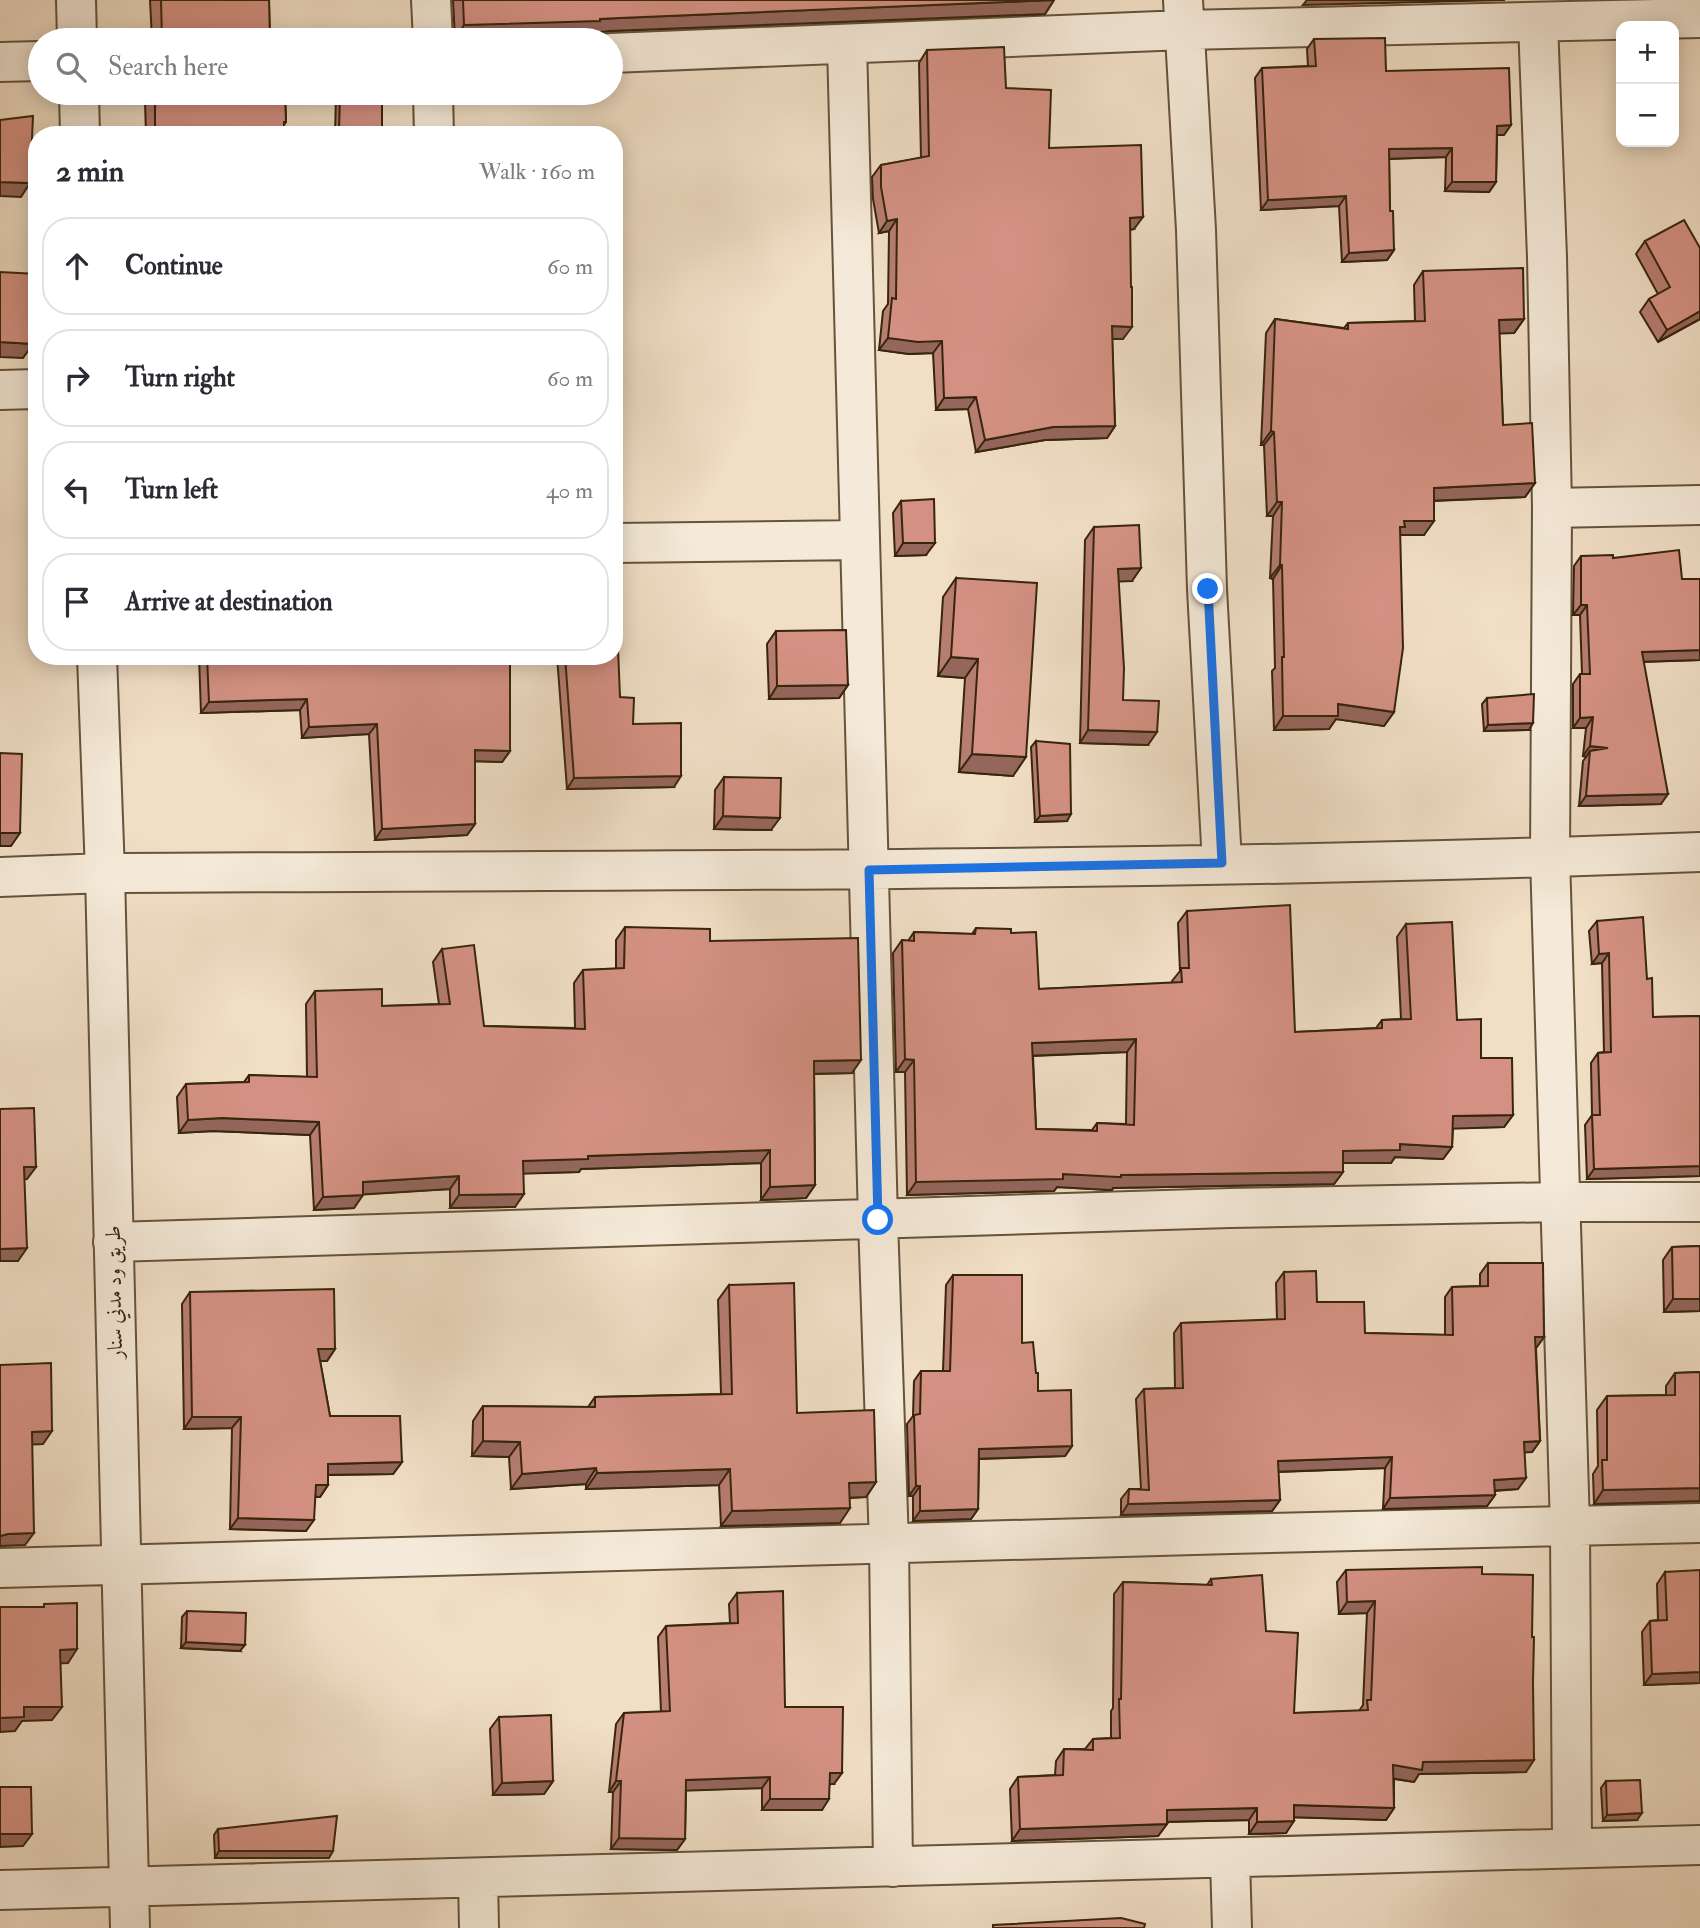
<!DOCTYPE html>
<html lang="en">
<head>
<meta charset="utf-8">
<style>
	:root { --surface:#fff; --page:#f7f7f7; --text:#2b2b33; --muted:#7c7c81; --line:#e1e1e2 }
	body { margin:0; font-family:"IM FELL Double Pica",Amiri,serif; background:var(--page); color:var(--text) }
	.controls { position:absolute; right:21px; top:21px; display:grid; overflow:hidden; border-radius:14px; box-shadow:0 4px 18px #0003 }
	.controls button { width:63px; height:63px; display:grid; place-items:center; padding:0; border:0; border-bottom:2px solid var(--line); background:var(--surface); color:var(--text); font:35px sans-serif }
	.stop { position:absolute; width:21px; height:21px; margin:-16px; border:5px solid #1a73e8; border-radius:50%; background:#fff }
	.stop.end { background:#1a73e8; border-color:#fff; box-shadow:0 2px 7px #0008 }
	.list { margin:0; padding:0; list-style:none }
	h2 { display:flex; justify-content:space-between; align-items:center; height:91px; margin:0; padding:0 28px; font-size:30px }
	h2 small { font-size:23px; font-weight:400; color:var(--muted) }
	.list li { display:grid; grid-template-columns:46px 1fr auto; gap:21px; align-items:center; box-sizing:border-box; height:98px; margin:0 14px 14px; padding:0 14px; border:2px solid var(--line); border-radius:28px }
	.list b { display:block; font-size:26px; white-space:nowrap }
	.list em { font-size:23px; font-style:normal; color:var(--muted) }
	.icon { flex:none; width:38px; height:38px; fill:none; stroke:currentColor; stroke-width:2; stroke-linecap:round; stroke-linejoin:round }
	.map { position:relative; flex:none; width:1700px; height:1928px; overflow:hidden }
	.search { position:absolute; background:var(--surface); box-shadow:0 4px 18px #0003; left:28px; top:28px; width:595px; height:77px; display:flex; align-items:center; gap:18px; box-sizing:border-box; padding:0 24px; border-radius:38px; color:var(--muted); font-size:26px }
	.panel { position:absolute; background:var(--surface); box-shadow:0 4px 18px #0003; left:28px; top:126px; width:595px; height:539px; border-radius:28px }
	.map>svg:first-child { display:block }
	.lines { fill:none; stroke-linecap:round; stroke-linejoin:round }
	.minor-casing { stroke:#66533a; stroke-width:42 }
	.minor { stroke:#f5ead9; stroke-width:38 }
	.wall { fill:#b67d71; stroke:#38250c; stroke-width:2; fill-rule:evenodd }
	.shaded-wall { fill:#94665c; stroke:#38250c; stroke-width:2 }
	.building { fill:#d49183; stroke:#38250c; stroke-width:2; fill-rule:evenodd }
	.route { stroke:#1a73e8; stroke-width:9 }
	.labels { text-anchor:middle; stroke-width:5; stroke-linejoin:round; paint-order:stroke }
	.street-label { font-size:21px; fill:#38250c; stroke:#f5ead9 }
</style>
</head>
<body>
<div class="map">
<svg width="1700" height="1928" viewBox="0 0 1700 1928">
	<rect width="100%" height="100%" fill="#f0dec5"/>
	<filter id="stains"><feTurbulence type="fractalNoise" baseFrequency=".00286" numOctaves="4"/><feColorMatrix values="0 0 0 0 .2 0 0 0 0 .09 0 0 0 0 .02 0 0 0 .5 -.17"/></filter>
	<radialGradient id="worn" r=".72"><stop offset=".6" stop-color="#630" stop-opacity="0"/><stop offset="1" stop-color="#630" stop-opacity=".3"/></radialGradient>
	<g class="lines">
		<defs>
			<path id="minor" d="M76 0 77 40
				M431 0 433 40
				M1183 0 1196 230 1207 589 1222 863
				M1538 23 1547 257 1552 508 1550 857 1570 1527 1572 1848
				M847 45 878 1220 889 1544 893 1867
				M611 53 1184 30 1700 18
				M0 62 40 61
				M79 93 80 135
				M433 93 434 135
				M0 390 37 389
				M1552 508 1700 505
				M614 543 860 540
				M97 656 105 873 130 1928
				M0 877 105 873C637 870 1169 872 1700 852
				M113 1242 1230 1208 1560 1202H1700
				M0 1568 1230 1534 1700 1523
				M1230 1859 1232 1928
				M478 1878 479 1928
				M0 1890 1700 1845"/>
		</defs>
		<use href="#minor" class="minor-casing"/>
		<use href="#minor" class="minor"/>
	</g>
	<path class="wall" d="M150 0H269L270 40H152Z
		M453 0H1054L1045 14 610 31 592 33 591 35 455 39Z
		M1314 39 1386 71 1504 135H1497L1496 182 1489 192 1445 191 1446 157 1389 159 1390 211 1394 250 1387 260 1342 262 1339 206 1261 210 1255 78 1262 68 1308 66 1307 49Z
		M927 50 1006 88 1049 148 1134 229 1130 230 1123 339H1112L1115 426 1107 438 1045 440 976 452 968 409 936 410 933 353 909 354 879 350 883 311 888 304 889 231 879 233 873 199 872 177 881 165 921 158 919 63Z
		M151 93H285L286 122 284 125V135H146L145 101Z
		M337 93H382L379 135H335L336 95Z
		M1645 241 1700 248V319L1658 342 1640 312 1649 299 1658 294 1636 254Z
		M1423 271 1524 319 1514 333H1499L1503 425 1535 483 1525 497 1434 501 1424 535H1400L1394 712 1384 726 1336 719 1329 729 1274 730 1272 671 1275 668 1273 579 1270 578 1273 516H1267L1264 445H1261L1266 333 1275 319 1344 328 1348 323 1415 321 1414 285Z
		M901 501 926 555 895 556 893 513Z
		M1094 527 1132 581H1118L1123 700 1148 745 1080 743 1085 540Z
		M1581 556 1613 558 1682 579H1700V660L1643 662 1661 804 1579 806 1583 761 1586 757 1583 756 1586 728H1573V684L1580 674H1582L1580 615H1573L1574 566Z
		M956 578 1013 776 959 772 965 678 938 676 943 597Z
		M776 631 848 685 839 698 769 699 767 644Z
		M199 656H510V751L502 762 475 761V824L467 835 375 840 369 734 302 738 300 710 201 713Z
		M557 656H614L620 697 633 724 674 787 567 789Z
		M1487 698 1529 730 1484 731 1482 704Z
		M1036 741 1067 821 1035 822 1031 747Z
		M724 777 771 830 714 829 715 790Z
		M1187 911 1295 1032 1376 1028 1382 1020 1401 1019 1397 937 1406 924 1457 1020 1481 1058 1513 1115 1504 1127 1453 1128 1452 1147 1443 1159 1395 1157 1391 1163H1343V1172L1334 1184 1113 1188 1112 1190H1109L1057 1187 1054 1191 907 1195 905 1072H896L893 953 902 940 908 941 914 932 972 934 976 928 1011 933 1039 989 1172 983V981L1180 971 1178 923ZM1127 1052 1126 1124 1097 1123 1092 1130 1036 1129 1033 1056Z
		M1597 921 1647 979 1653 1017 1700 1016V1176L1587 1179 1585 1125 1592 1115 1591 1063 1598 1053 1604 1052 1602 963 1592 964 1589 931Z
		M625 927 710 941 852 1073 814 1074 815 1185 806 1198 761 1200V1163L581 1169 579 1172 523 1173 515 1207 450 1208V1189L363 1194 354 1208 314 1210 310 1135 213 1131 179 1133 177 1097 186 1084 244 1082 249 1075 307 1077 306 1004 315 991 382 1006 439 1004 433 962 442 949 484 1026 575 1028 574 983 583 970 616 969V940Z
		M1700 1246V1311L1664 1312 1663 1260 1672 1247Z
		M1488 1263 1544 1337 1536 1348 1540 1441 1532 1452H1524L1518 1489 1495 1491V1495L1487 1506 1383 1509 1385 1468 1278 1472 1280 1500 1272 1511 1121 1515V1499L1129 1489H1141L1136 1399 1144 1389 1175 1388 1174 1333 1181 1323 1277 1320 1276 1283 1284 1272 1317 1302 1365 1333 1445 1335V1297L1452 1287 1480 1286V1274Z
		M953 1275 1022 1343 1038 1391 1072 1446 1065 1456 979 1459 978 1509 971 1519 913 1521V1496H909L907 1424 913 1416 914 1381 921 1371H943L946 1285Z
		M729 1285 797 1413 876 1482 866 1497 850 1498 840 1523 721 1526 719 1485 586 1489V1484L511 1489 509 1457 472 1456 473 1421 483 1406 588 1407 595 1397 721 1394 718 1300Z
		M190 1292 335 1349 327 1361H320L330 1416 402 1462 393 1474 328 1475V1485L320 1497H315L306 1531 230 1529 232 1428 184 1429 182 1304Z
		M1700 1372V1501L1594 1504 1593 1474 1598 1466 1597 1410 1607 1396 1666 1395V1386L1675 1373Z
		M1346 1570 1482 1574 1526 1772 1419 1774 1414 1782 1394 1779V1808L1386 1820 1294 1817 1286 1833 1249 1834V1820L1167 1822V1824L1158 1836 1012 1841 1010 1789 1018 1777 1055 1775 1056 1761 1064 1749H1085L1093 1739 1111 1738V1711L1113 1708 1114 1594 1123 1582 1207 1585 1211 1579 1266 1631 1294 1713 1359 1711 1363 1705 1367 1613 1339 1614 1337 1582Z
		M1665 1572 1700 1683 1644 1685 1642 1632 1650 1621 1658 1620 1657 1584Z
		M737 1593 785 1707 834 1784H830L822 1810H762V1788L686 1790 685 1839 677 1850 611 1849 613 1792H609L616 1724 624 1713 661 1712 658 1637 666 1626 730 1623 729 1604Z
		M187 1611 240 1651 181 1648 182 1617Z
		M499 1717 553 1781 544 1794 493 1795 490 1729Z
		M1606 1781 1637 1820 1603 1821 1601 1788Z
		M218 1829 329 1858H215L214 1835Z"/>
	<path class="shaded-wall" d="M1054 0 1045 14 610 31 592 33 591 35 455 39 464 25 620 18Z
		M1307 0H1505L1303 5Z
		M1511 125 1504 135H1491L1497 126Z
		M339 131H382L379 135H337Z
		M1452 148 1446 157 1382 159 1389 149Z
		M0 182 30 183 21 197 0 196Z
		M1452 182H1496L1489 192 1445 191Z
		M1346 196 1339 206 1261 210 1268 200Z
		M1143 217 1134 229 1121 230 1130 218Z
		M897 219 889 231 879 233 887 221Z
		M1394 250 1387 260 1342 262 1349 253Z
		M1700 311V319L1658 342 1667 330Z
		M1524 319 1514 333 1489 334 1499 320Z
		M1112 326 1132 327 1123 339H1103Z
		M888 338 942 341 933 353 909 354 879 350Z
		M0 342 33 344 23 358 0 357Z
		M976 397 968 409 936 410 944 398Z
		M1115 426 1107 438 1045 440 976 452 985 440 1053 427Z
		M1271 431 1274 432 1264 445H1261Z
		M1535 483 1525 497 1424 501 1434 488Z
		M1277 502H1282L1273 516H1267Z
		M1404 521H1434L1424 535H1399L1390 541Z
		M903 543H935L926 555 895 556Z
		M1280 565H1282L1273 579 1270 578Z
		M1141 568 1132 581 1109 582 1118 569Z
		M1581 605H1587L1580 615H1573Z
		M1700 650V660L1634 662 1642 652Z
		M951 657 978 659 965 678 938 676Z
		M848 685 839 698 769 699 777 686Z
		M307 699 300 710 201 713 209 702Z
		M1338 704 1394 712 1384 726 1336 719 1329 729 1274 730 1283 716Z
		M1593 717 1586 728H1573L1580 718Z
		M1533 723 1529 730 1484 731 1488 725Z
		M377 724 369 734 302 738 309 727Z
		M1088 730 1157 732 1148 745 1080 743Z
		M1590 746 1608 748 1590 751 1586 757 1583 756Z
		M475 750 510 751 502 762 468 761Z
		M972 754 1026 757 1013 776 959 772Z
		M681 776 674 787 567 789 574 778Z
		M1668 794 1661 804 1579 806 1586 796Z
		M1071 814 1067 821 1035 822 1040 816Z
		M723 816 780 818 771 830 714 829Z
		M475 824 467 835 375 840 382 829Z
		M0 833H20L11 846H0Z
		M1609 953 1602 963 1592 964 1599 954Z
		M1136 1039 1127 1052 1023 1056 1032 1043Z
		M905 1059 914 1060 905 1072H896Z
		M861 1060 852 1073 805 1074 814 1061Z
		M1513 1115 1504 1127 1444 1129 1453 1116Z
		M222 1118 319 1122 310 1135 213 1131 179 1133 188 1120Z
		M1400 1144 1452 1147 1443 1159 1395 1157 1391 1163H1334L1343 1151Z
		M770 1150 761 1163 581 1169 579 1172 514 1174 523 1161 588 1156Z
		M1700 1166V1176L1587 1179 1594 1169Z
		M24 1167H36L27 1179 15 1180Z
		M1343 1172 1334 1184 1113 1188 1112 1190H1109L1057 1187 1054 1191 907 1195 916 1182 1063 1174 1121 1175Z
		M459 1176 450 1189 354 1195 363 1182Z
		M815 1185 806 1198 761 1200 770 1187Z
		M524 1194 515 1207 450 1208 459 1195Z
		M363 1195 354 1208 314 1210 323 1197Z
		M27 1248 18 1261H0V1249Z
		M1673 1299H1700V1311L1664 1312Z
		M1535 1337H1544L1536 1348H1528Z
		M318 1349H335L327 1361H310Z
		M192 1417H241L232 1428 184 1429Z
		M52 1431 43 1444 23 1445 32 1432Z
		M483 1441 520 1442 509 1457 472 1456Z
		M1540 1441 1532 1452 1516 1453 1524 1442Z
		M1072 1446 1065 1456 972 1459 979 1449Z
		M1392 1457 1385 1468 1270 1472 1278 1461Z
		M402 1462 393 1474 320 1475 328 1464Z
		M596 1468 586 1484 511 1489 522 1474Z
		M730 1469 719 1485 586 1489 597 1473Z
		M1526 1478 1518 1489 1487 1491 1494 1480Z
		M876 1482 866 1497 839 1498 849 1483Z
		M316 1485H328L320 1497 307 1496Z
		M916 1486H920L913 1496H909Z
		M1700 1488V1501L1594 1504 1603 1490Z
		M1495 1495 1487 1506 1383 1509 1390 1498Z
		M1280 1500 1272 1511 1121 1515 1128 1504Z
		M850 1508 840 1523 721 1526 732 1511Z
		M978 1509 971 1519 913 1521 920 1511Z
		M238 1518 314 1520 306 1531 230 1529Z
		M34 1533 25 1545 0 1546V1536L8 1534Z
		M1375 1601 1367 1613 1339 1614 1347 1602Z
		M186 1642 245 1645 240 1651 181 1648Z
		M77 1649 68 1663 50 1664 60 1650Z
		M1700 1672V1683L1644 1685 1652 1674Z
		M24 1707H62L52 1720 22 1721 15 1731 0 1732V1718Z
		M1534 1760 1526 1772 1419 1774 1414 1782 1385 1777 1393 1765 1423 1762Z
		M830 1773H842L834 1784H822Z
		M770 1777 762 1788 678 1791 686 1780Z
		M553 1781 544 1794 493 1795 502 1783Z
		M616 1781H621L613 1792H609Z
		M770 1799H829L822 1810H762Z
		M1294 1805 1394 1808 1386 1820 1285 1817Z
		M1257 1808 1249 1820 1158 1822 1167 1810Z
		M1642 1813 1637 1820 1603 1821 1607 1815Z
		M1294 1821 1286 1833 1249 1834 1257 1822Z
		M1167 1824 1158 1836 1012 1841 1020 1829Z
		M0 1834H32L23 1846 0 1847Z
		M619 1838 685 1839 677 1850 611 1849Z
		M219 1851H333L329 1858H215Z"/>
	<path class="building" d="M161 0H269L270 40H162Z
		M463 0H1054L620 18 600 19V21L464 25Z
		M1385 38 1386 71 1509 68 1511 125 1497 126 1496 182H1452V148L1389 149 1390 211H1393L1394 250 1349 253 1346 196 1268 200 1262 68 1316 66 1314 39Z
		M1004 47 1006 88 1051 90 1049 148 1141 145 1143 217 1130 218 1131 287H1132V327L1112 326 1115 426 1053 427 985 440 976 397 944 398 942 341 918 342 888 338 892 298 896 299 897 219 887 221 881 187V165L929 156 927 50Z
		M155 93H285L286 122H284V135H155Z
		M340 93H382V131H339Z
		M33 116 30 183 0 182V120Z
		M1684 220 1700 248V311L1667 330 1649 299 1670 287 1645 241Z
		M1523 268 1524 319 1499 320 1503 425 1532 423 1535 483 1434 488V521H1404L1405 527H1400L1403 648 1394 712 1338 704V716H1283L1282 657H1284L1282 565H1280L1282 502H1277L1274 432 1271 431 1275 319 1348 329V323L1425 321 1423 271Z
		M0 272 37 274 33 344 0 342Z
		M934 499 935 543H903L901 501Z
		M1139 525 1141 568 1118 569 1124 668 1123 700 1159 701 1157 732 1088 730 1094 527Z
		M1679 550 1682 579H1700V650L1642 652 1668 794 1586 796 1590 751 1608 748 1590 746 1593 717 1580 718V674H1590L1587 605H1581V556L1613 555V558Z
		M956 578 1037 583 1026 757 972 754 978 659 951 657Z
		M614 599H616L620 697 634 698 633 724 681 723V776L574 778 565 656H614Z
		M846 630 848 685 777 686 776 631Z
		M207 656H510V751L475 750V824L382 829 377 724 309 727 307 699 209 702Z
		M1534 694 1533 723 1488 725 1487 698Z
		M1036 741 1070 744 1071 814 1040 816Z
		M0 753 22 754 20 833H0Z
		M724 777 781 778 780 818 723 816Z
		M1290 905 1295 1032 1382 1028V1020L1411 1019 1406 924 1452 922 1457 1020 1481 1019V1058H1512L1513 1115 1453 1116 1452 1147 1400 1144V1150L1343 1151V1172L1121 1175V1177H1118L1063 1174V1179L916 1182 914 1060 905 1059 902 940 914 941V932L975 934 976 928 1011 929V933L1036 932 1039 989 1182 982 1181 968H1189L1187 911ZM1136 1039 1134 1125 1097 1123V1131L1036 1129 1032 1043Z
		M1643 917 1647 979 1652 978 1653 1017 1700 1016V1166L1594 1169 1592 1115H1600L1598 1053 1611 1052 1609 953 1599 954 1597 921Z
		M625 927 710 929V941L858 938 861 1060 814 1061 815 1185 770 1187V1150L588 1156V1159L523 1161 524 1194 459 1195V1176L363 1182V1195L323 1197 319 1122 222 1118 188 1120 186 1084 249 1082V1075L317 1077 315 991 382 989V1006L450 1004 442 949 474 945 484 1026 585 1029 583 970 624 968Z
		M34 1108 36 1167H24L27 1248 0 1249V1109Z
		M1700 1246V1299H1673L1672 1247Z
		M1488 1263H1543L1544 1337H1535L1540 1441 1524 1442 1526 1478 1494 1480 1495 1495 1390 1498 1392 1457 1278 1461 1280 1500 1128 1504 1129 1489 1149 1490 1144 1389 1183 1388 1181 1323 1285 1319 1284 1272 1316 1271 1317 1302H1364L1365 1333 1453 1335 1452 1287 1488 1286Z
		M953 1275H1022V1343L1033 1342 1036 1373H1038V1391L1071 1390 1072 1446 979 1449 978 1509 920 1511V1486H916L914 1415 920 1414 921 1371H950Z
		M794 1283 797 1413 874 1410 876 1482 849 1483 850 1508 732 1511 730 1469 597 1473 596 1468 522 1474 520 1442 483 1441V1406L595 1407V1397L732 1394 729 1285Z
		M334 1289 335 1349H318L330 1416H400L402 1462 328 1464V1485H316L314 1520 238 1518 241 1417H192L190 1292Z
		M51 1363 52 1431 32 1432 34 1533 8 1534 0 1536V1365Z
		M1700 1372V1488L1603 1490 1602 1460H1607V1396L1675 1395V1373Z
		M1482 1567V1574L1533 1575 1532 1637H1534L1533 1682 1534 1760 1423 1762 1422 1770 1393 1765 1394 1808 1294 1805V1821L1257 1822V1808L1167 1810V1824L1020 1829 1018 1777 1063 1775 1064 1749 1093 1750V1739L1120 1738 1119 1699H1121L1123 1582 1212 1585 1211 1579 1262 1575 1266 1631 1298 1633 1294 1713 1368 1710 1367 1700H1371L1375 1601 1347 1602 1346 1570Z
		M1700 1570V1672L1652 1674 1650 1621 1667 1620 1665 1572Z
		M783 1591 785 1707H843L842 1773H830L829 1799H770V1777L686 1780 685 1839 619 1838 621 1781H616L624 1713 670 1711 666 1626 738 1623 737 1593Z
		M77 1603V1649L60 1650 62 1707H24V1717L0 1718V1607H44V1604Z
		M187 1611 246 1613 245 1645 186 1642Z
		M551 1715 553 1781 502 1783 499 1717Z
		M1640 1780 1642 1813 1607 1815 1606 1781Z
		M0 1787H31L32 1834H0Z
		M337 1816 333 1851H219L218 1829Z
		M1121 1918 1145 1924 1144 1928H993V1925Z"/>
	<g class="lines">
		<path class="route" d="M878 1220 869 870 1222 863 1208 589"/>
	</g>
	<g class="labels">
		<g class="street-label">
			<text transform="translate(114 1292) rotate(-91)" y="7">طريق ود مدني سنار</text>
		</g>
	</g>
	<rect width="100%" height="100%" filter="url(#stains)"/>
	<rect width="100%" height="100%" fill="url(#worn)"/>
</svg>
<div class="controls">
<button>+</button>
<button>−</button>
</div>
<div class="stop" style="left:878px;top:1220px"></div>
<div class="stop end" style="left:1208px;top:589px"></div>
<div class="search"><svg class="icon" aria-label="search" viewBox="0 0 24 24"><circle cx="10" cy="10" r="6"/><path d="M15 15l6 6"/></svg>Search here</div>
<section class="panel">
<h2>2 min<small>Walk · 160 m</small></h2>
<ul class="list">
<li><svg class="icon" aria-label="ahead" viewBox="0 0 24 24"><path d="M12 20V5M6 11l6-6 6 6"/></svg><div><b>Continue</b></div><em>60 m</em></li>
<li><svg class="icon" aria-label="right" viewBox="0 0 24 24"><path d="M7 20v-9h11M14 6l5 5-5 5"/></svg><div><b>Turn right</b></div><em>60 m</em></li>
<li><svg class="icon" aria-label="left" viewBox="0 0 24 24"><path d="M17 20v-9H6M10 6l-5 5 5 5"/></svg><div><b>Turn left</b></div><em>40 m</em></li>
<li><svg class="icon" aria-label="arrive" viewBox="0 0 24 24"><path d="M6 21V4h12l-3 4 3 4H6"/></svg><div><b>Arrive at destination</b></div></li>
</ul>
</section>
</div>
</body>
</html>
